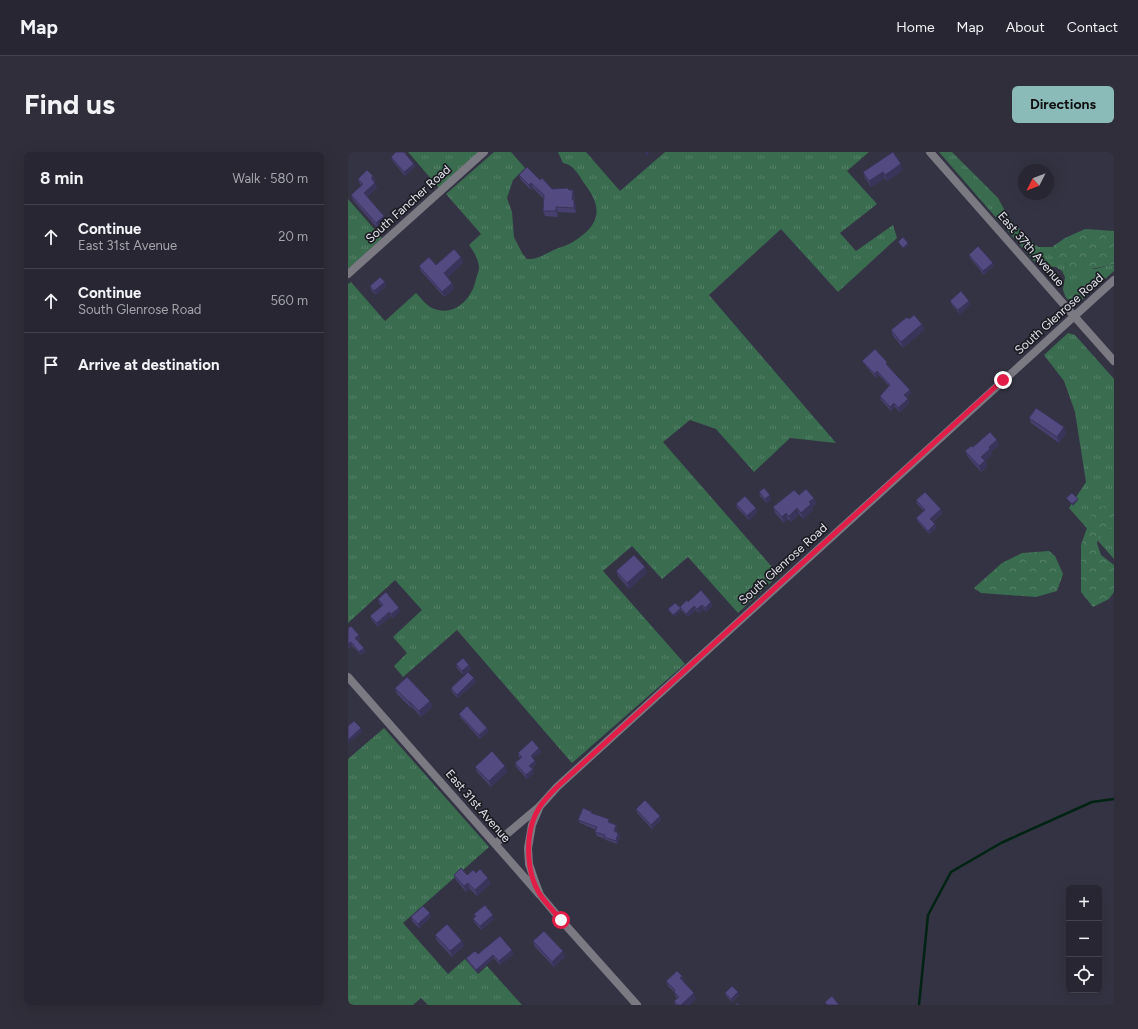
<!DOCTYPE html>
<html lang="en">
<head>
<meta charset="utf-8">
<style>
	:root { --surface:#272632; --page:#2f2e3a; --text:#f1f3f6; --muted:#a4a5ac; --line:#43434d; --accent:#8bbbb9 }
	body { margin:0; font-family:Figtree,sans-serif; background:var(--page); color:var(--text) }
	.controls { position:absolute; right:12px; bottom:12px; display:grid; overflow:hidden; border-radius:6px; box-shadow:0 4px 16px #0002 }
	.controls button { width:36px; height:36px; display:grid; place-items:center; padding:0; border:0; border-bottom:1px solid var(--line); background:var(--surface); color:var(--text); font:20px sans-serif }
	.compass { position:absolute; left:670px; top:12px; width:36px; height:36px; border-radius:50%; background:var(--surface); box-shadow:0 4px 16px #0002; rotate:228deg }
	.stop { position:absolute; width:12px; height:12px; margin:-9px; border:3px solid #e11d48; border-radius:50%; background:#fff }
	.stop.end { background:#e11d48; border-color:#fff; box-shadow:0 1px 4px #0008 }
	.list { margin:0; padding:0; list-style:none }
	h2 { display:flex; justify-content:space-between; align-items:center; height:52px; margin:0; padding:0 16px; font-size:17px }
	h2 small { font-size:13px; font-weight:400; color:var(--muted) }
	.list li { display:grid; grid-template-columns:26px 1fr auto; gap:12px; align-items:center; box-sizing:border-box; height:64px; padding:0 16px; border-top:1px solid var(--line) }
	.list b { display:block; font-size:15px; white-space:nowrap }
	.list p { margin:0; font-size:13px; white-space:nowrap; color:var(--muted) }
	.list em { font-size:13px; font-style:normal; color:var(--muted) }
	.icon { flex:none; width:22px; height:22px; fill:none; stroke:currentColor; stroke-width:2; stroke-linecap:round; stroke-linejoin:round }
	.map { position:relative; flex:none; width:766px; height:853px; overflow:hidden; border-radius:6px }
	header { display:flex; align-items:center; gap:24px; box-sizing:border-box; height:56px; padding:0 20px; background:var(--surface); border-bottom:1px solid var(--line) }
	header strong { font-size:19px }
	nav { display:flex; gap:22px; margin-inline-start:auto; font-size:14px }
	.intro { display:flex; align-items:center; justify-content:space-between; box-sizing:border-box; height:96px; padding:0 24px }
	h1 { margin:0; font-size:28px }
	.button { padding:10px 18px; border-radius:6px; background:var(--accent); color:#111; font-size:14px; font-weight:700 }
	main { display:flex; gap:24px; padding:0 24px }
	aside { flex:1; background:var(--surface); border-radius:6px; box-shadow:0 4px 16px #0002 }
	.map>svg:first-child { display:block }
	.grass { fill:url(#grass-tufts) }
	.forest { fill:url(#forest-crowns) }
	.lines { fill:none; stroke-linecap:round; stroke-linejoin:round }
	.stream { stroke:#012313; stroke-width:2.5 }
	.minor { stroke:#7b7a83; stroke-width:8 }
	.tertiary { stroke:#7b7a83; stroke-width:8 }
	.wall { fill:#47406e }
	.shaded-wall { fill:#39345a }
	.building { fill:#524a80; stroke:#39345a }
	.route { stroke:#e11d48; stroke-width:5 }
	.labels { text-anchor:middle; stroke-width:3.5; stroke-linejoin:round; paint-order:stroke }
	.street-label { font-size:12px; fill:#e3e3ed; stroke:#1c1c23 }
</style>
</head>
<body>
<header>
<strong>Map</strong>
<nav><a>Home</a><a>Map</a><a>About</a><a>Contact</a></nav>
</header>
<div class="intro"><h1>Find us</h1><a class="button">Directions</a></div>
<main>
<aside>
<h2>8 min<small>Walk · 580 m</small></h2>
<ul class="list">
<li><svg class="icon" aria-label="ahead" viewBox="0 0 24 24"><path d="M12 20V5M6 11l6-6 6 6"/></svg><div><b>Continue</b><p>East 31st Avenue</p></div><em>20 m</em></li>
<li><svg class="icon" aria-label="ahead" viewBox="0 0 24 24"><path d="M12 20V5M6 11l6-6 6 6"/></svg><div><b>Continue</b><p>South Glenrose Road</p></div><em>560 m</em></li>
<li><svg class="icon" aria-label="arrive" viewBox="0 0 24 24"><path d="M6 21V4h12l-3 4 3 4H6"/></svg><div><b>Arrive at destination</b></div></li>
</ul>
</aside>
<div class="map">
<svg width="766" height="853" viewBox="0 0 766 853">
	<defs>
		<pattern id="grass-tufts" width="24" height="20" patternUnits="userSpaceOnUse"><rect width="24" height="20" fill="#3a6c50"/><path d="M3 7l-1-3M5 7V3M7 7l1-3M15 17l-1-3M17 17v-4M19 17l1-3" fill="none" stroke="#56816a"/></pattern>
		<pattern id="forest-crowns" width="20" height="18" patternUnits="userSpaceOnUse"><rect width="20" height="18" fill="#3a6c50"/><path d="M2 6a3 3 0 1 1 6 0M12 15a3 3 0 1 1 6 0" fill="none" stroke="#56816a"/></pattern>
	</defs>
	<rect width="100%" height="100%" fill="#343343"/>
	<path class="grass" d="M60 0H131L91 36Z
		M146 0H163L177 16 165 28 159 46 164 60 166 85 174 101 179 107C190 108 198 101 208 97 213 95 220 93 225 90 252 73 256 57 236 31 230 22 226 13 215 11L210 0H238L272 39 317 0H521L499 19 529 52 492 81 508 99 545 73 549 86 490 140 433 77 361 143 488 291 442 286 406 320 368 277 342 268 315 290 431 423 390 461 340 405 314 427 284 394 255 419 337 512 224 611 109 478 55 525 46 514 59 501 45 485 74 458 47 428 0 471V132L3 130 37 169 68 141C73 146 78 153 84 156 106 166 124 147 128 127 129 123 131 119 131 115 130 106 126 100 121 93L133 82 98 42Z
		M591 0H604L650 46 662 68 690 95H704L718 113 747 117 766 112V119L735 147 725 150 718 146 715 138 717 125 714 119 708 115 695 114 686 109Z
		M0 47 34 86 0 117Z
		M720 181 727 183 766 227V407L721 356 738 330 727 260 716 229 696 203Z
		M36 576 141 695 55 771 100 822 117 807 130 822 139 814 174 853H80L73 846 65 853H0V607Z"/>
	<path class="forest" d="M737 77 766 79V112C752 115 729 123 717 112 712 108 708 100 704 95L717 86Z
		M766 353V375L753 379 749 391 753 403 766 413V440L761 447 745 455 733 440V393L743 364 751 355Z
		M701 399 707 404 715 422 709 439 688 445 633 441 626 436 654 411 674 401Z"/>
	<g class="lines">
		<path class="stream" d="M571 853 580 763 603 720 653 691 744 650 766 647"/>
		<path class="minor" d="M582 0 726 164
			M0 122 136 0
			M0 525 191 742
			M147 692 192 654"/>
		<path class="tertiary" d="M726 164 766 209
			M289 853 213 768 192 743 186 727 181 712 180 696 184 673 192 654 209 635 766 128"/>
	</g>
	<path class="wall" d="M43 5 66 12 67 15 57 24 44 8Z
		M555 18 539 29 537 26 523 35 517 26 515 20Z
		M171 23 192 28 204 37 227 44 226 49 228 54V61L210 60V65L197 64 195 59V46L185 36 183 38 173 28Z
		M25 24 27 29 26 30 29 36 19 45 36 64 38 69 30 77 5 48 3 43 14 34 12 32 10 27Z
		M621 103 646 114 636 123 622 106Z
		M115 111 99 126 104 131 106 137 96 145 73 119 71 114Z
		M22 134H38L28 143 23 138Z
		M602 149H621L622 152 612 162 604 153Z
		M561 167 574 172 576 178 555 196 545 184 543 178Z
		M514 209 541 214H540L562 238 563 241 558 246 560 247 561 251 552 260 547 255 543 259 533 248 532 244 541 234 531 223 528 226 516 212Z
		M681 266 718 281 711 291 683 271Z
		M651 293 643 300 644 302 637 309 639 315 633 320 620 305 617 299 625 295Z
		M411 340 423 347 419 351 412 344Z
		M451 343 466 346 468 352 464 355 465 358 455 367 451 362 443 370 440 367 436 371 427 361 425 355Z
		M568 348 593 357 594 361 585 370 587 372 588 376 581 382 570 370 568 366 576 359 569 352Z
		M388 352 408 356 409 360 401 368 389 356Z
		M268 419 299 421 281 437 270 424Z
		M30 447 52 459 45 466 43 464 30 475 24 468 22 464 34 454 31 451Z
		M340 450 365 454 358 460 356 457 351 461 348 458 340 465 333 458 326 465 321 459 320 457 332 456Z
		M0 476 12 486 10 489 16 496 17 500 13 503 4 494 0 497Z
		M108 512 121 513 123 517 115 523 109 516Z
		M126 526 128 530 110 546 104 540 103 536Z
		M47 536 82 549 84 555 73 565 64 555 63 556 49 542Z
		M111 562 139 576 140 580 132 587 112 565Z
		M191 596 193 600 185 606 187 609 188 612 184 616 186 621 179 627 168 615 167 611 173 606 171 605 170 601Z
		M127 615 159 620 143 635 129 620Z
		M288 657 313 668 304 677 289 661Z
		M244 661 263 671 268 673 269 677 268 680 270 681 272 684 269 692 258 688 257 687 249 684 247 680 248 678 232 671 230 668Z
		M128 721 140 726 142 732 129 744 122 737 118 740 108 728 106 723H119Z
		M126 762 146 767 133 778 127 771 125 767 127 765Z
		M63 765H83L71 776 64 769Z
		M87 783 116 794 104 805 89 789Z
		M185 789 217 805 206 815 187 795Z
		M164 798 165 802 152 813 146 806 129 821 120 810 118 806 130 802Z
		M334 824 336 829 335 830 348 847 341 853H327L326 849 329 847 326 840 320 834 318 829Z
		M377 841 391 843 384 850 379 845Z"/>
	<path class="shaded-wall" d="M297 0H302L298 4Z
		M66 12 67 15 57 24 56 20Z
		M553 12 555 18 539 29 537 23Z
		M535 20 537 26 523 35 521 29Z
		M25 24 27 29 24 32 23 26Z
		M27 31 29 36 18 46 16 41Z
		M183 31 185 36 183 38 181 33Z
		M225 38 227 44 226 49 228 54V61L226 56 224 47Z
		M208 55 210 60V65L208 59Z
		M36 64 38 69 30 77 28 71Z
		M560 91 561 93 555 98V96Z
		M113 105 115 111 98 127 96 121Z
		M645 111 646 114 636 123 635 119Z
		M37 130 38 134 28 143 26 139Z
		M104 131 106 137 96 145 94 140Z
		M621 149 622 152 612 162 610 158Z
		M574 172 576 178 555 196 553 190Z
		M529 219 531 223 528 226 527 222Z
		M562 238 563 241 557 247 556 243Z
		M560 247 561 251 552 260 550 256Z
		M546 251 547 255 543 259 542 255Z
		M716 275 718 281 711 291 709 285Z
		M649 288 651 293 643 300 644 302 637 309 639 315 633 320 631 314 633 305 641 295Z
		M422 343 423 347 419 351 417 347Z
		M466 346 468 352 464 355 465 358 455 367 453 361 461 350Z
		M730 347V348L725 354 724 352Z
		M408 356 409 360 401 368 399 364Z
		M449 356 451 362 443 370 441 364Z
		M593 357 594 361 583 371 582 367Z
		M438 361 440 367 436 371 434 365Z
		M587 372 588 376 581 382 580 379Z
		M297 415 299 421 281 437 279 431Z
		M363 450 365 454 358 460 357 456Z
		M354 453 356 457 351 461 349 457Z
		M346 454 348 458 340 465 338 462Z
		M51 456 52 459 45 466 43 462Z
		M332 456 333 458 326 465 325 463Z
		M41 460 43 464 30 475 29 471Z
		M11 483 12 486 9 490 7 486Z
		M3 490 4 494 0 497V492Z
		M16 496 17 500 13 503 11 500Z
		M121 513 123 517 115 523 114 519Z
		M126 526 128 530 110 546 109 543Z
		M82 549 84 555 73 565 71 559Z
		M61 550H62L64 555 63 556Z
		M13 576 14 580 0 592V588Z
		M139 576 140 580 132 587 131 583Z
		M191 596 193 600 184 607 183 604Z
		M187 609 188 612 183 617 181 614Z
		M157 614 159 620 143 635 141 629Z
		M185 617 186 621 179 627 178 623Z
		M312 664 313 668 304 677 303 673Z
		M268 673 269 677 267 683 266 679Z
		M270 681 272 684 269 692 268 689Z
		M140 726 142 732 129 744 127 738Z
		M120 731 122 737 118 740 116 734Z
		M82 761 83 765 71 776 70 772Z
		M145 763 146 767 133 778 132 774Z
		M114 789 116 794 104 805 102 799Z
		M164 798 165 802 152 813 151 809Z
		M215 799 217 805 206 815 204 810Z
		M145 803 146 806 129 821 128 818Z
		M334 824 336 829 334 831 332 826Z
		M390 840 391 843 384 850 383 847Z
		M346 841 348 847 341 853H333Z"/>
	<path class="building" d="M48 0H56L66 12 56 20 43 5Z
		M545 0 553 12 537 23 535 20 521 29 515 20Z
		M179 15 192 28 194 26 204 37 219 36 221 38H225L224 47 226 49V56L208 55V59H195L196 43 183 31 181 33 171 23Z
		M19 18 25 24 23 26 27 31 16 41 36 64 28 71 3 43 15 32 10 27Z
		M555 85 560 91 555 96 550 90Z
		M630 94 645 111 635 119 621 103Z
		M106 97 113 105 96 121 104 131 94 140 71 114 81 105 88 113Z
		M32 125 37 130 26 139 22 134Z
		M613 139 621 149 610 158 602 149Z
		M566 163 574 172 553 190 543 178 559 165 561 167Z
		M527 197 539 210 538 212 562 238 556 243 560 247 550 256 546 251 542 255 532 244 542 233 529 219 527 222 514 209Z
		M688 256 716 275 709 285 681 266Z
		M642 280 649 288 641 295 642 297 633 305 637 309 631 314 617 299 623 294 625 295Z
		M416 336 422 343 417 347 411 340Z
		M458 337 466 346 461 350 463 352 453 361 449 356 441 364 438 361 434 365 425 355 446 338 451 343Z
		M577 340 593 357 582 367 587 372 580 379 568 366 577 358 568 348Z
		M724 341 730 347 724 352 718 346Z
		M397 344 408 356 399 364 388 352Z
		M286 403 297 415 279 431 268 419Z
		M353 438 363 450 357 456 354 453 349 457 346 454 338 462 332 455 339 448 340 450Z
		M38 440 51 456 43 462 41 460 29 471 22 464 35 453 30 447Z
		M327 451 333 456 325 463 320 457Z
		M3 474 11 483 7 486 16 496 11 500 3 490 0 492V476Z
		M115 506 121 513 114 519 108 512Z
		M120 520 126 526 109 543 103 536Z
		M59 525 82 549 71 559 62 550H61L47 536Z
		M119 554 139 576 131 583 111 562Z
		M6 569 13 576 0 588V574Z
		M184 588 191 596 183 604 187 609 181 614 185 617 178 623 167 611 174 605 170 601Z
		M144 599 157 614 141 629 127 615Z
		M297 648 312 664 303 673 288 657Z
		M235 656 244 660 243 661 261 667 260 670 268 673 266 679 270 681 268 689 256 685 257 683 247 680 249 675 230 668Z
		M113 716 119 723 125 718 128 721 132 717 140 726 127 738 120 731 116 734 106 723Z
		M137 753 145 763 132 774 125 767 128 764 126 762Z
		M75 754 82 761 70 772 63 765Z
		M99 772 114 789 102 799 87 783Z
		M196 779 215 799 204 810 185 789Z
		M152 784 164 798 151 809 145 803 128 818 118 806 127 799 130 802Z
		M329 819 334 824 332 826 346 841 333 853H330L326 849 331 845 326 840 327 838 318 829Z
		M384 834 390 840 383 847 377 841Z
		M484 844 491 853H479L477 850Z
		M389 851 391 853H387Z"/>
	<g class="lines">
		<path class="route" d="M213 768C206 760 199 752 193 744 177 720 176 677 193 653 197 647 203 641 209 635L655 228"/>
	</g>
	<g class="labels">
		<g class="street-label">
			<text transform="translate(60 52) rotate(-42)" y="4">South Fancher Road</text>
			<text transform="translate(683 97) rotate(49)" y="4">East 37th Avenue</text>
			<text transform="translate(711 162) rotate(-42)" y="4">South Glenrose Road</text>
			<text transform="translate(435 412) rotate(-42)" y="4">South Glenrose Road</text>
			<text transform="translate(130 654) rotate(49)" y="4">East 31st Avenue</text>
		</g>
	</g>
</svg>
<div class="controls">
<button>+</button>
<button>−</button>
<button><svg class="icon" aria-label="locate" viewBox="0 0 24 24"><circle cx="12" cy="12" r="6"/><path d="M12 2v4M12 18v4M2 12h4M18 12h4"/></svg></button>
</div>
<svg class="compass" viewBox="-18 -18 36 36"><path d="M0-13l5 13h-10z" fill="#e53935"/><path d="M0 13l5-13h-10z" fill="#a4a5ac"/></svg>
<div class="stop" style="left:213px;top:768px"></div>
<div class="stop end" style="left:655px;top:228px"></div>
</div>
</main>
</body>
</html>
